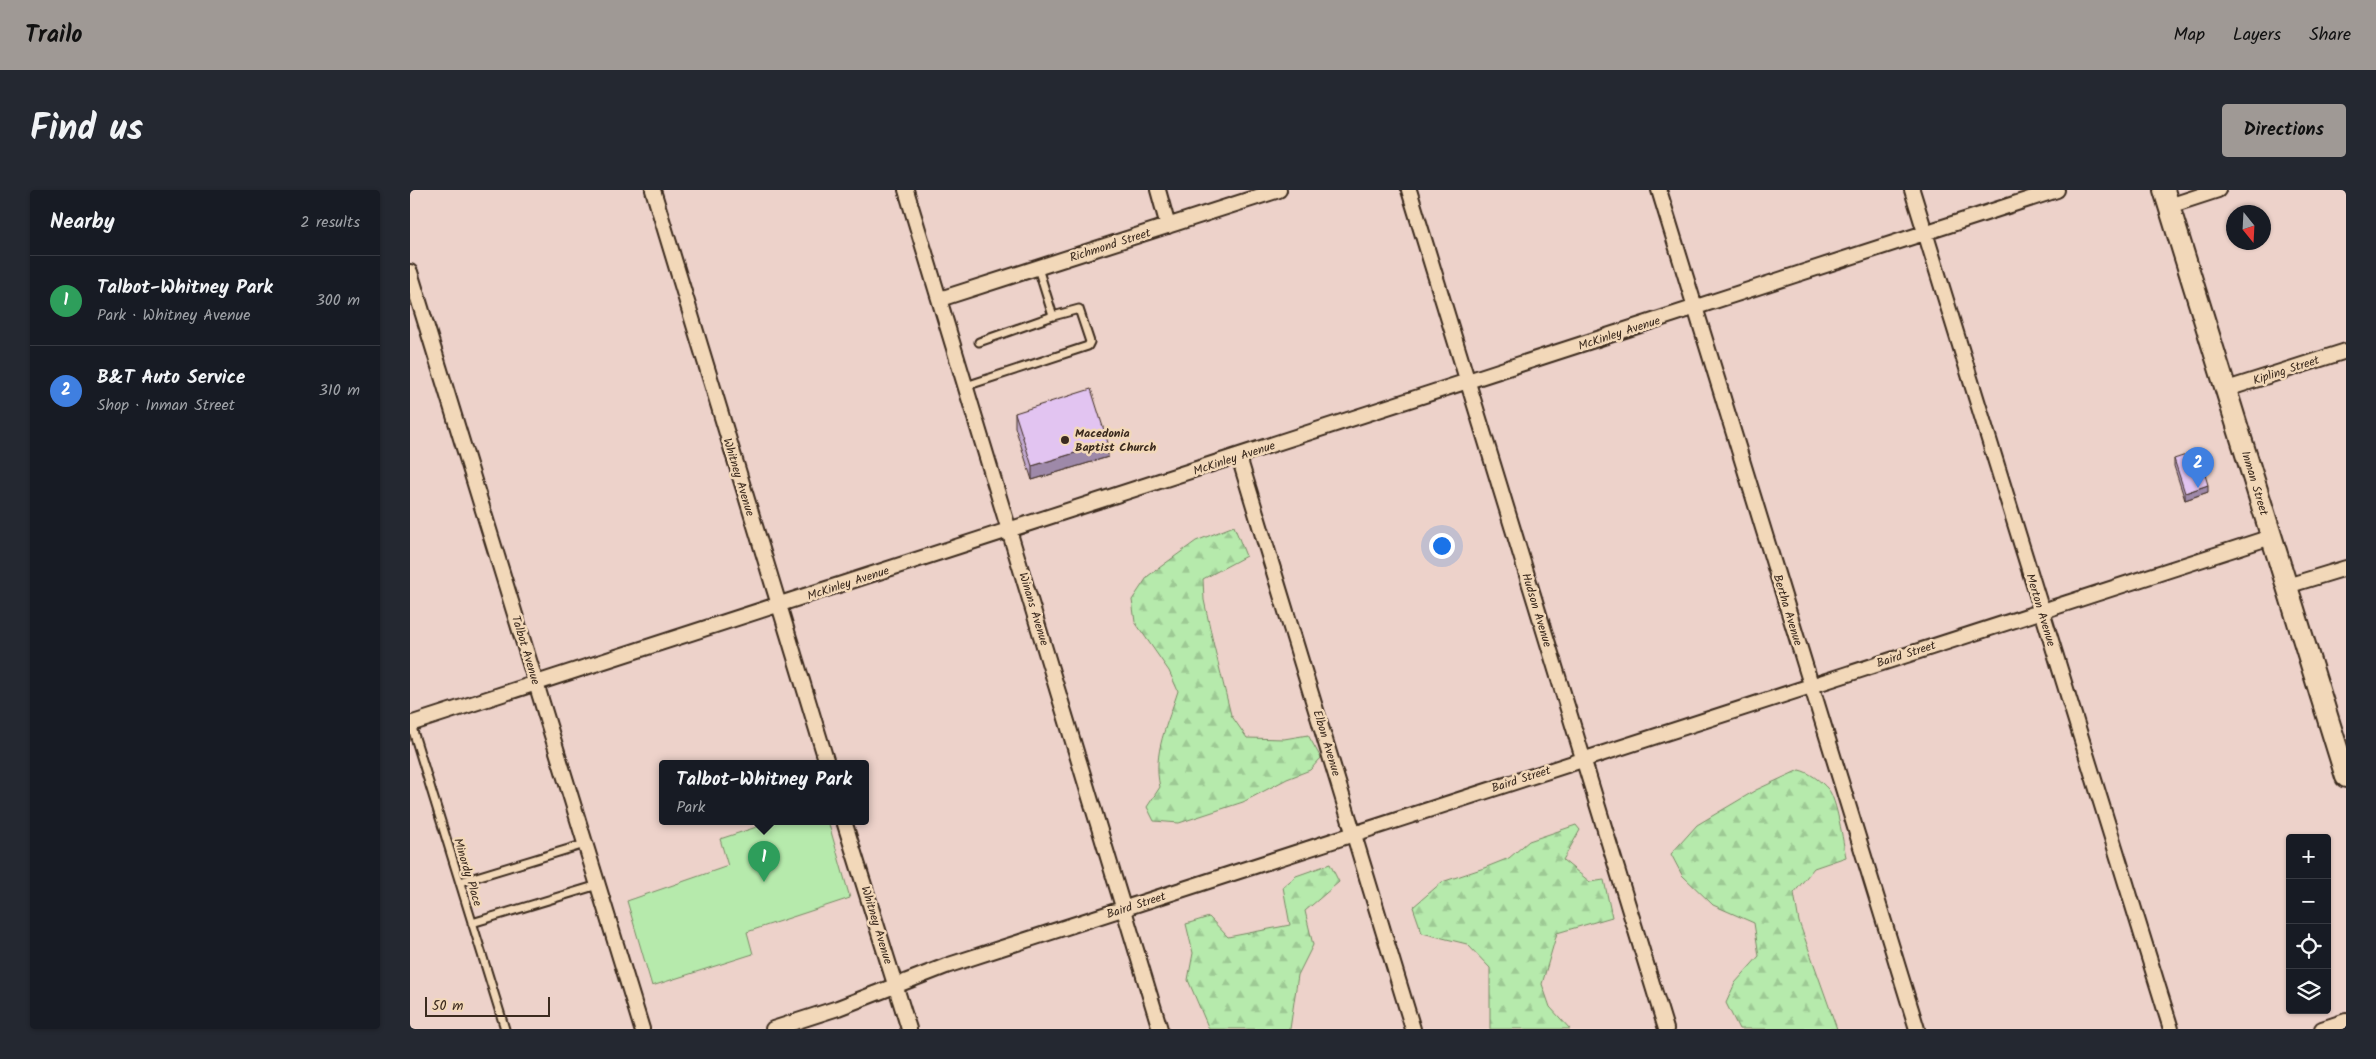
<!DOCTYPE html>
<html lang="en">
<head>
<meta charset="utf-8">
<style>
	:root { --surface:#171b24; --page:#242831; --text:#f1f3f6; --muted:#9ea1a6; --line:#363941; --accent:#9f9995 }
	body { margin:0; font-family:Kalam,sans-serif; background:var(--page); color:var(--text) }
	.controls { position:absolute; right:15px; bottom:15px; display:grid; overflow:hidden; border-radius:5px; box-shadow:0 1px 4px #0004 }
	.controls button { width:45px; height:45px; display:grid; place-items:center; padding:0; border:0; border-bottom:1px solid var(--line); background:var(--surface); color:var(--text); font:25px sans-serif }
	.compass { position:absolute; left:1816px; top:15px; width:45px; height:45px; border-radius:50%; background:var(--surface); box-shadow:0 1px 4px #0004; rotate:162deg }
	.scale { position:absolute; left:15px; bottom:12px; width:125px; box-sizing:border-box; padding-left:5px; border:2px solid #3b2a1e; border-top:0; font-size:14px; line-height:18px; white-space:nowrap; color:#3b2a1e; -webkit-text-stroke:4px #f2d8b9; paint-order:stroke }
	.you { position:absolute; left:1031px; top:355px; width:18px; height:18px; margin:-12px; border:4px solid #fff; border-radius:50%; background:#1a73e8; box-shadow:0 0 0 8px #1a73e833 }
	.badge { display:grid; place-items:center; width:32px; height:32px; border-radius:50%; background:var(--accent); color:#fff; font-size:16px; font-weight:700 }
	.pin { position:absolute; translate:-50% -41px; filter:drop-shadow(0 1px 2px #0008) }
	.pin::after { content:''; position:absolute; top:26px; width:18px; height:15px; background:inherit; clip-path:polygon(0 0,100% 0,50% 100%) }
	.popup { position:absolute; left:249px; top:570px; width:210px; height:65px; box-sizing:border-box; display:grid; place-content:center; border-radius:5px; background:var(--surface); filter:drop-shadow(0 1px 4px #0005); font-size:16px; white-space:nowrap; color:var(--muted) }
	.popup b { font-size:19px; color:var(--text) }
	.popup::after { content:''; position:absolute; left:50%; top:100%; margin-left:-10px; border:10px solid transparent; border-top-color:var(--surface) }
	.list { margin:0; padding:0; list-style:none }
	h2 { display:flex; justify-content:space-between; align-items:center; height:65px; margin:0; padding:0 20px; font-size:21px }
	h2 small { font-size:16px; font-weight:400; color:var(--muted) }
	.list li { display:grid; grid-template-columns:32px 1fr auto; gap:15px; align-items:center; box-sizing:border-box; height:90px; padding:0 20px; border-top:1px solid var(--line) }
	.list b { display:block; font-size:19px; white-space:nowrap }
	.list p { margin:0; font-size:16px; white-space:nowrap; color:var(--muted) }
	.list em { font-size:16px; font-style:normal; color:var(--muted) }
	.icon { flex:none; width:28px; height:28px; fill:none; stroke:currentColor; stroke-width:2; stroke-linecap:round; stroke-linejoin:round }
	.map { position:relative; flex:none; width:1936px; height:839px; overflow:hidden; border-radius:5px }
	header { display:flex; align-items:center; gap:30px; box-sizing:border-box; height:70px; padding:0 25px; background:var(--accent); color:#111 }
	header strong { font-size:24px }
	nav { display:flex; gap:28px; margin-inline-start:auto; font-size:18px }
	.intro { display:flex; align-items:center; justify-content:space-between; box-sizing:border-box; height:120px; padding:0 30px }
	h1 { margin:0; font-size:35px }
	.button { padding:12px 22px; border-radius:5px; background:var(--accent); color:#111; font-size:18px; font-weight:700 }
	main { display:flex; gap:30px; padding:0 30px }
	aside { flex:1; background:var(--surface); border-radius:5px; box-shadow:0 1px 4px #0004 }
	.map>svg:first-child { display:block }
	.forest { fill:url(#forest-firs); stroke:#788a65 }
	.green { fill:#b6eaac; stroke:#788a65 }
	.lines { fill:none; stroke-linecap:round; stroke-linejoin:round }
	.lane-casing { stroke:#3b2a1e; stroke-width:11 }
	.street-casing { stroke:#3b2a1e; stroke-width:18 }
	.secondary-casing { stroke:#3b2a1e; stroke-width:24 }
	.lane { stroke:#f2d8b9; stroke-width:7 }
	.street { stroke:#f2d8b9; stroke-width:14 }
	.secondary { stroke:#f2d8b9; stroke-width:20 }
	.wall { fill:#c2a9cf; stroke:#3b2a1e }
	.shaded-wall { fill:#9e89a9; stroke:#3b2a1e }
	.building { fill:#e2c4f1; stroke:#3b2a1e }
	.poi-dot { fill:#3b2a1e; stroke:#f2d8b9; stroke-width:2 }
	.labels { text-anchor:middle; stroke-width:5; stroke-linejoin:round; paint-order:stroke }
	.street-label { font-size:12px; fill:#3b2a1e; stroke:#f2d8b9 }
	.poi-label { font-size:12px; font-weight:bold; fill:#3b2a1e; stroke:#f2d8b9; text-anchor:start }
</style>
</head>
<body>
<header>
<strong>Trailo</strong>
<nav><a>Map</a><a>Layers</a><a>Share</a></nav>
</header>
<div class="intro"><h1>Find us</h1><a class="button">Directions</a></div>
<main>
<aside>
<h2>Nearby<small>2 results</small></h2>
<ul class="list">
<li><span class="badge" style="background:#2e9e5b">1</span><div><b>Talbot-Whitney Park</b><p>Park · Whitney Avenue</p></div><em>300 m</em></li>
<li><span class="badge" style="background:#3f7fe0">2</span><div><b>B&amp;T Auto Service</b><p>Shop · Inman Street</p></div><em>310 m</em></li>
</ul>
</aside>
<div class="map">
<svg width="1936" height="839" viewBox="0 0 1936 839">
	<defs>
		<pattern id="forest-firs" width="22" height="20" patternUnits="userSpaceOnUse" patternTransform="scale(1.25)"><rect width="22" height="20" fill="#b6eaac"/><path d="M5 1l3.5 6h-7zM16 11l3.5 6h-7z" fill="#9dc994"/></pattern>
	</defs>
	<rect width="100%" height="100%" fill="#edd2ca"/>
	<filter id="ink" filterUnits="userSpaceOnUse"><feTurbulence type="fractalNoise" baseFrequency=".02" numOctaves="2"/><feDisplacementMap in="SourceGraphic" scale="10" xChannelSelector="R" yChannelSelector="G"/><feConvolveMatrix kernelMatrix="1 2 1 2 8 2 1 2 1" color-interpolation-filters="sRGB"/></filter>
	<g filter="url(#ink)">
		<path class="forest" d="M824 336 836 366 793 389 794 410 803 452 821 525 837 548 874 549 898 545 911 568 900 580 877 589 833 612 769 633 744 631 737 617 750 597C742 563 758 533 768 501L759 481 725 432 722 410 738 386 786 351Z
			M1389 580C1399 582 1411 591 1418 599 1427 609 1433 652 1436 667L1404 678 1384 703 1389 732 1427 839H1329L1316 813 1325 793 1349 766 1344 733 1303 715 1272 685 1261 664 1287 635 1346 600Z
			M1166 635 1170 640 1153 670 1180 692 1194 690 1202 727 1147 743 1132 794 1140 817 1160 839H1080V778L1057 754 1012 743 1003 717 1032 692 1074 678 1099 668 1119 651Z
			M920 674 929 692 895 721 903 755 888 785 880 839H799L778 790 783 763 776 734 799 727 818 747 880 735 873 697 886 686Z"/>
		<path class="green" d="M365 631H418L440 708 337 742 343 764 242 796 217 711 318 676 310 649Z"/>
		<g class="lines">
			<defs>
				<path id="lane" d="M569 152 643 126 628 78
					M556 196 678 156 680 152 669 119 643 126
					M0 531 95 839
					M50 692 175 654
					M62 733 188 695"/>
				<path id="street" d="M243 0 417 573
					M496 0 750 839
					M748 0 758 36
					M999 0 1256 839
					M1249 0 1507 839
					M1502 0 1761 839
					M1759 16 1808 0
					M0 82 232 839
					M530 109 869 0
					M1817 199 1936 161
					M829 267 1003 839
					M1877 396 1936 378
					M0 534 1647 0
					M434 631 499 839
					M363 839 428 818 536 776 1861 347
					M1912 839 1936 831"/>
				<path id="secondary" d="M1754 0 1936 587"/>
			</defs>
			<use href="#lane" class="lane-casing"/>
			<use href="#street" class="street-casing"/>
			<use href="#secondary" class="secondary-casing"/>
			<use href="#lane" class="lane"/>
			<use href="#street" class="street"/>
			<use href="#secondary" class="secondary"/>
		</g>
		<path class="wall" d="M605 223 698 267 622 290 605 237Z
			M1764 269 1798 302 1775 310 1764 276Z"/>
		<path class="shaded-wall" d="M698 253V267L622 290V276Z
			M1798 295V302L1775 310V303Z"/>
		<path class="building" d="M681 199 698 253 622 276 605 223Z
			M1788 261 1798 295 1775 303 1764 269Z"/>
	</g>
	<circle class="poi-dot" cx="655" cy="250" r="5"/>
	<g class="labels">
		<g class="street-label">
			<text transform="translate(700 55) rotate(-18)" y="4">Richmond Street</text>
			<text transform="translate(1209 143) rotate(-18)" y="4">McKinley Avenue</text>
			<text transform="translate(1876 180) rotate(-18)" y="4">Kipling Street</text>
			<text transform="translate(824 268) rotate(-18)" y="4">McKinley Avenue</text>
			<text transform="translate(329 287) rotate(73)" y="4">Whitney Avenue</text>
			<text transform="translate(1845 293) rotate(73)" y="4">Inman Street</text>
			<text transform="translate(438 393) rotate(-18)" y="4">McKinley Avenue</text>
			<text transform="translate(624 419) rotate(73)" y="4">Winans Avenue</text>
			<text transform="translate(1127 420) rotate(73)" y="4">Hudson Avenue</text>
			<text transform="translate(1378 420) rotate(73)" y="4">Bertha Avenue</text>
			<text transform="translate(1631 420) rotate(73)" y="4">Merton Avenue</text>
			<text transform="translate(116 460) rotate(73)" y="4">Talbot Avenue</text>
			<text transform="translate(1496 464) rotate(-18)" y="4">Baird Street</text>
			<text transform="translate(917 553) rotate(73)" y="4">Elbon Avenue</text>
			<text transform="translate(1111 589) rotate(-18)" y="4">Baird Street</text>
			<text transform="translate(58 682) rotate(73)" y="4">Minordy Place</text>
			<text transform="translate(726 715) rotate(-18)" y="4">Baird Street</text>
			<text transform="translate(467 735) rotate(73)" y="4">Whitney Avenue</text>
		</g>
		<g class="poi-label">
			<text x="665" y="247">Macedonia<tspan x="665" dy="14">Baptist Church</tspan></text>
		</g>
	</g>
</svg>
<div class="controls">
<button>+</button>
<button>−</button>
<button><svg class="icon" aria-label="locate" viewBox="0 0 24 24"><circle cx="12" cy="12" r="6"/><path d="M12 2v4M12 18v4M2 12h4M18 12h4"/></svg></button>
<button><svg class="icon" aria-label="layers" viewBox="0 0 24 24"><path d="M12 4l9 5-9 5-9-5zM3 14l9 5 9-5"/></svg></button>
</div>
<svg class="compass" viewBox="-18 -18 36 36"><path d="M0-13l5 13h-10z" fill="#e53935"/><path d="M0 13l5-13h-10z" fill="#9ea1a6"/></svg>
<div class="scale">50 m</div>
<div class="you"></div>
<div class="pin badge" style="left:354px;top:692px;background:#2e9e5b">1</div>
<div class="popup"><b>Talbot-Whitney Park</b>Park</div>
<div class="pin badge" style="left:1788px;top:298px;background:#3f7fe0">2</div>
</div>
</main>
</body>
</html>
